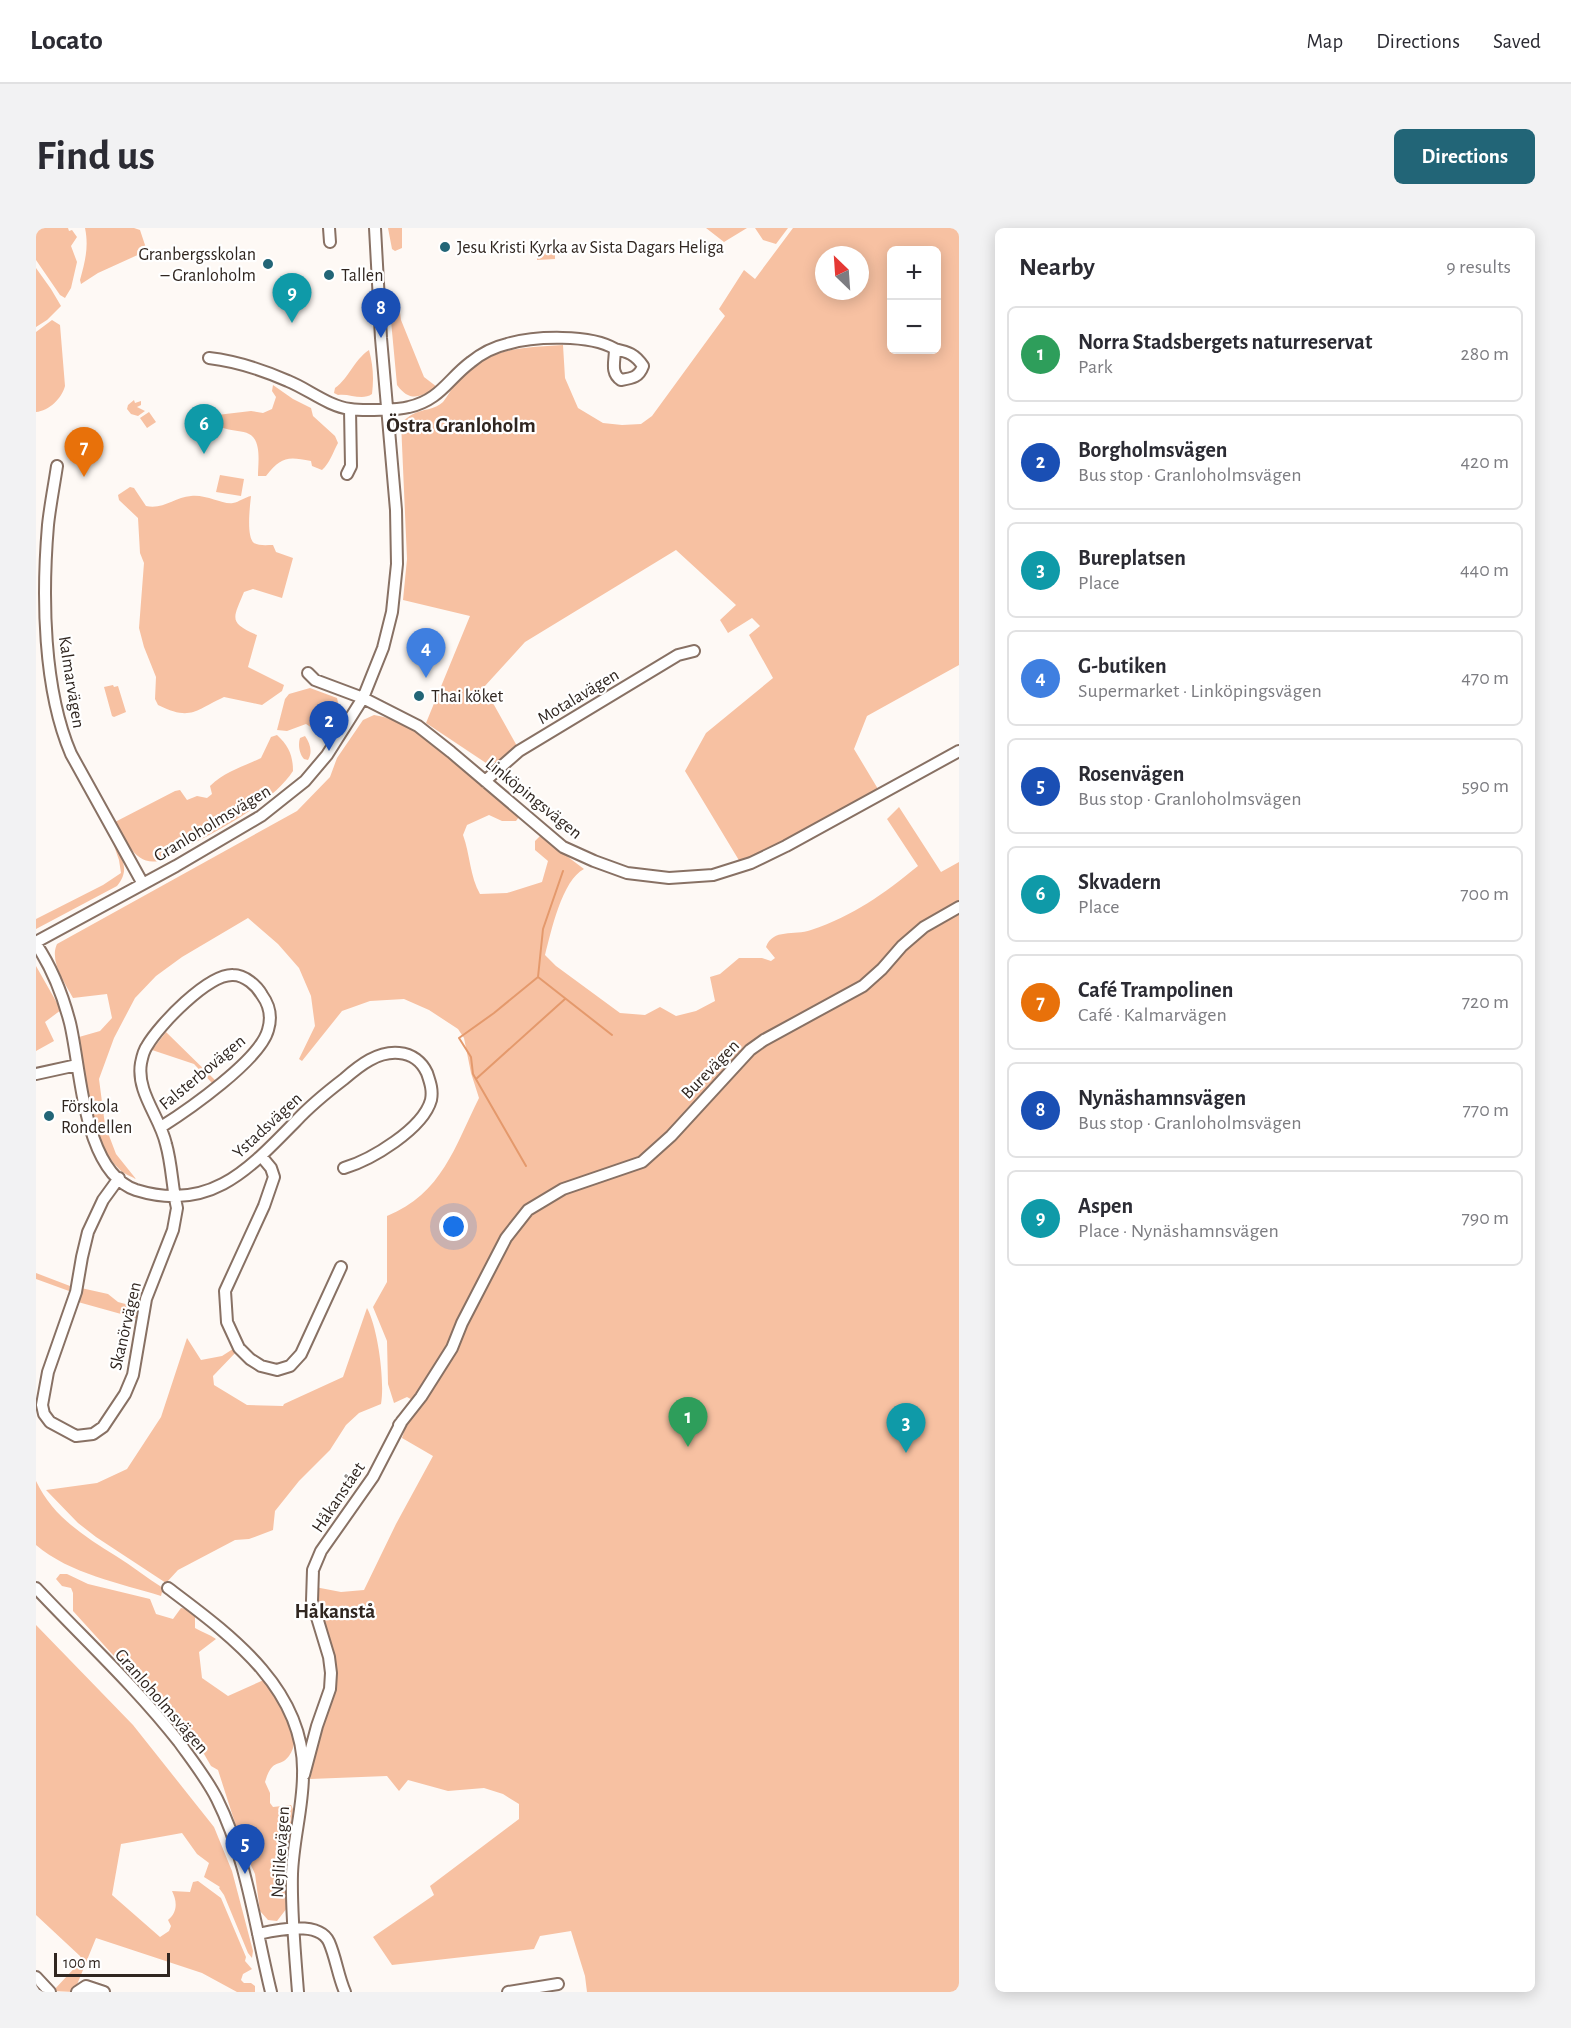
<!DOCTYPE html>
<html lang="en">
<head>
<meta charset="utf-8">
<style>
	:root { --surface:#fff; --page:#f2f2f3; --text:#2b2b33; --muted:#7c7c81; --line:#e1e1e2; --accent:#226577 }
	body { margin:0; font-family:"Alegreya Sans",sans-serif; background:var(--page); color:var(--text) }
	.controls { position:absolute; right:18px; top:18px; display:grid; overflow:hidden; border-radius:9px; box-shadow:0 3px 15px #0003 }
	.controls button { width:54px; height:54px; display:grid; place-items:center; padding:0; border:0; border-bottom:2px solid var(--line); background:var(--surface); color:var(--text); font:30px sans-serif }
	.compass { position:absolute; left:779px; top:18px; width:54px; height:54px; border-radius:50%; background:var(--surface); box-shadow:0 3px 15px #0003; rotate:335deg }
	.scale { position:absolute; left:18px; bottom:15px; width:116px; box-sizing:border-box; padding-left:6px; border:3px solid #302620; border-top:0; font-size:16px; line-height:21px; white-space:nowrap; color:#302620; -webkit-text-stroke:4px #fff; paint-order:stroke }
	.you { position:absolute; left:418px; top:999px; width:21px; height:21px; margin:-15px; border:4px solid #fff; border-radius:50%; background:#1a73e8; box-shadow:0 0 0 9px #1a73e833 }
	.badge { display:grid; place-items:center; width:39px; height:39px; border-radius:50%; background:var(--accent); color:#fff; font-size:20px; font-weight:700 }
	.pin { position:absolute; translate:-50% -50px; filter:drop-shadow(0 2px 3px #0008) }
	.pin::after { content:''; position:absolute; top:32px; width:21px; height:18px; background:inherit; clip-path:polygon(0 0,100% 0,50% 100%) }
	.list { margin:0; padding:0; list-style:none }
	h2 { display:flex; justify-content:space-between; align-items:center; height:78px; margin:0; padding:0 24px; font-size:26px }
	h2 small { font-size:20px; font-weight:400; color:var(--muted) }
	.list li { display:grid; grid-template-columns:39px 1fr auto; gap:18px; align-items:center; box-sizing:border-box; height:96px; margin:0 12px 12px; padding:0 12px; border:2px solid var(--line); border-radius:9px }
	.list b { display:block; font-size:22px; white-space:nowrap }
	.list p { margin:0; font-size:20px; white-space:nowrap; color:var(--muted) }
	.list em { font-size:20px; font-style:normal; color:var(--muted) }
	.map { position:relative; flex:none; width:923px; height:1764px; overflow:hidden; border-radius:9px }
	header { display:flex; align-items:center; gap:36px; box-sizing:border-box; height:84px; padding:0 30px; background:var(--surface); border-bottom:2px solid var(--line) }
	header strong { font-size:28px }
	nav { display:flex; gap:33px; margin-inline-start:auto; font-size:21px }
	.intro { display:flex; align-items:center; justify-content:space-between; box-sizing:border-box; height:144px; padding:0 36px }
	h1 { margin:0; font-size:42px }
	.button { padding:15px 27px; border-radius:9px; background:var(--accent); color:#fff; font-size:21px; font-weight:700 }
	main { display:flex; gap:36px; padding:0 36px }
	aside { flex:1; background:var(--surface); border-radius:9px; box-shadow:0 3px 15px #0003 }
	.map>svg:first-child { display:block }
	.green { fill:#f7c1a2; fill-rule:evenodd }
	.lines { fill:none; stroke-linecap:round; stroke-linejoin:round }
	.stream { stroke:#e4996c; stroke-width:2 }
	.minor-casing { stroke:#887164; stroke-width:14 }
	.minor { stroke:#fff; stroke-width:10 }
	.poi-dot { fill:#226577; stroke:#fff; stroke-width:2 }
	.labels { text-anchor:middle; stroke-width:4.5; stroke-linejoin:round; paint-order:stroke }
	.poi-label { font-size:18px; fill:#302620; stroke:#fff; text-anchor:start }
	.street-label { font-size:18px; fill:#302620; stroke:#fff }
	.quarter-label { font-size:21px; font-weight:bold; fill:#302620; stroke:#fff }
</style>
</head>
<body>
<header>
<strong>Locato</strong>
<nav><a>Map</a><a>Directions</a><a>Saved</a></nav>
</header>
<div class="intro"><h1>Find us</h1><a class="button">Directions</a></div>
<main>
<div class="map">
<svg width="923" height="1764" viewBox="0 0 923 1764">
	<rect width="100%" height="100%" fill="#fef9f5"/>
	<path class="green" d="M0 0H32L33 3 36 2 41 9 35 18 41 34 35 60 29 70 24 67 0 32Z
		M49 0H98L104 2 110 20 106 25 62 45 45 56 44 52C49 34 53 19 49 0Z
		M352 0H366V20L359 23 356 21Z
		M670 0H711L688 14Z
		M719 0H752L740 16 727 12Z
		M757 0H923V437L831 488 818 521 842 561 750 614 704 634 649 543 670 505 737 450 713 407 724 398 716 390 692 405 684 392 700 377 640 322 489 414 448 459 481 518 461 534 450 535 390 495 434 388 367 372 371 331 365 194C369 192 373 188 377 186 386 181 399 182 407 174 412 168 415 161 420 155 454 119 481 120 527 117L529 150 542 180 567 195 586 197 605 196 616 188 689 88 683 81 708 42 719 51ZM855 22H900V122H855ZM788 27H824V63H788Z
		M512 20 513 25H519V31L501 32V21Z
		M0 40 15 61 25 78 11 92 0 99Z
		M362 70 365 92 388 149 401 159C385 169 374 175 361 157L354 82Z
		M16 92 24 97 29 158C26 170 13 183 0 184V104Z
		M333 122C337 137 338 150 336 166 326 173 313 165 302 167L298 165 299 160C314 149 317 133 333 122Z
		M237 157 257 171 275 180 277 188 299 208 302 215C297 224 294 235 286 242L276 238 275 233C251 228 245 229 230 248H222C222 236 225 218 217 209 208 198 176 208 181 187L215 183 227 185 236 181 240 169 236 163Z
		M98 172 99 175 105 173V177L101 179 109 183 102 188 95 186 91 181 92 177Z
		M113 184 120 194 111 200 104 190Z
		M184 247 208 251 205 268 180 264Z
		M94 259 98 260 110 278C127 282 139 269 155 268 170 266 187 277 197 275 203 274 209 269 215 268 214 278 210 309 218 315 223 318 231 317 237 317L240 324 257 330 246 370 217 361 208 364C197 391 192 394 221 407L212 439 248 457 246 463 226 477 188 469C158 483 155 493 122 477L119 471 120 449 108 419 103 400 108 335 104 325 102 290 83 272 82 267Z
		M77 457 78 459 82 458 90 484 78 489 76 488 68 459Z
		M274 460 301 470 304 483C294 497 288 509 270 496L251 503 241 502 249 471 253 466Z
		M338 487C388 494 445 556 483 589L480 593H466L453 587 431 597 427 607C434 626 434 649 444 666L471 665 506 654 512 633 499 622V613L504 608 548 641C526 652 515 704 509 727L520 738 584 785 609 787 624 779 640 788 660 783 679 773 674 749 684 746 703 730H726L735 733 739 730 730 719C737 700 758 708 775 702 819 687 846 667 882 638L851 591 863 579 905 644 923 634V1764H551L549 1748 535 1703 504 1708 498 1721 356 1737 337 1709 398 1667 394 1658 483 1591V1576L467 1566 448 1560 412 1563 372 1552 363 1563 351 1548 274 1551 282 1513 300 1461V1444L281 1385 279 1359 305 1364 328 1362 360 1296 397 1228 366 1210 369 1201 367 1199 382 1175 371 1169 358 1175 352 1156 351 1113 337 1079 351 1054V988C406 966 419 918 443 870L435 845 428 810 422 801 393 782 368 771 334 773 306 783 266 833 263 831 279 798 275 768 263 740 242 716 212 690 146 729 120 748 99 770 78 810 63 851 69 897 80 926 100 951C95 948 88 946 84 942 50 909 50 852 43 809L64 803 76 790 71 766 37 770C29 755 13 733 21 716L261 583 294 549 301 530 327 492Z
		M241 507C253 518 257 528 257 543 232 581 163 612 123 633 98 638 90 611 79 594L139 563 144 562 151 572 161 568 171 570 176 566 174 558C190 543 206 539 225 530L235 509Z
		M269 508C274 515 277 524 272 532L268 531C263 526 262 516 264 510Z
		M75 609C84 628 96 640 81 658L0 701V691L67 657 85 645 83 632Z
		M0 738 25 782 9 794 18 813 0 823Z
		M130 804 180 853 177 856 158 836 116 822Z
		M0 1045 34 1058 33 1063 0 1051Z
		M45 1060 72 1066 82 1074 104 1080 103 1091 42 1074Z
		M331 1080C342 1100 349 1154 345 1176L323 1185 310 1197 294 1222 263 1253 239 1283 237 1302 213 1311 199 1312 142 1342 130 1355 60 1309 42 1295 10 1262 61 1255 91 1241 125 1189 151 1110 165 1132 186 1128 200 1119 202 1122 177 1148 178 1157 211 1177 247 1178 248 1176 307 1149Z
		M0 1253C17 1289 48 1308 80 1328 96 1338 111 1350 127 1360L125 1368C84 1355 34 1346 0 1317Z
		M24 1346H31L52 1356 114 1371 120 1386 137 1391 145 1380 152 1381 159 1387V1400C166 1404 173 1406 180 1411L163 1424 166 1450 192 1468 230 1451C243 1468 269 1508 253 1528 243 1541 237 1528 229 1554L234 1565V1575L237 1579 255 1577 257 1581 251 1632V1680L241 1693 232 1692 224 1683 219 1646 207 1620 182 1542 175 1538 168 1526 156 1517 125 1473 77 1427 37 1383V1365L35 1360 26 1358 20 1351Z
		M0 1397 97 1497 178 1599 196 1643 217 1723 216 1730 212 1725 188 1667 183 1660 184 1659 168 1649 173 1635 161 1626 146 1605 85 1616 76 1667 124 1709 133 1703 135 1698 132 1692C142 1684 141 1673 136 1663L154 1664 157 1654 162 1653 185 1670 210 1729 209 1733 216 1741 207 1746 205 1752 208 1755H215L219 1758V1764H201L166 1745 60 1710 38 1764 17 1763 46 1732 44 1728 0 1687Z"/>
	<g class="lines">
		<path class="stream" d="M527 643 507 701 502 749 576 807
			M440 851 529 771
			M490 938 437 846 435 829 423 810 458 785 502 749"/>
		<defs>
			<path id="minor" d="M293 0 294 14
				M173 130C199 133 227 142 252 153 272 161 292 178 314 181 326 183 362 182 373 179 404 172 412 151 435 134 446 125 458 119 471 116 498 108 555 106 579 121 579 133 574 145 585 152 597 150 603 149 607 138 599 126 592 124 579 121
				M21 238C18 258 14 278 12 297 6 368 7 461 35 526L107 656
				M311 246 315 238 314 181
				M272 445 279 452 327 470 382 498 415 524 527 619 558 633 591 645 633 650 677 647 715 635 750 618 923 523
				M449 553 483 523 642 427 658 423
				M0 714 140 638 225 588 269 553 291 527 327 470 347 420 356 384 361 336 360 282 345 110 339 0
				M0 716C16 740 27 768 34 795 45 840 47 944 100 962 174 985 213 941 260 893 274 878 291 864 308 851 324 837 342 823 363 825 376 826 386 834 391 845 394 854 397 862 395 872 387 901 335 932 308 940
				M0 846 41 837
				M225 928 235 940 238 949 228 978 189 1063 191 1094 203 1120 214 1131 225 1138 241 1142 254 1138 265 1126 305 1039
				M83 950 67 972 52 1004 46 1029 40 1064 12 1144 6 1177 8 1186 14 1194 40 1208 57 1206 67 1199 89 1166 97 1147 110 1071 137 1002 141 980C136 959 136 937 130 916 124 889 100 864 105 835 106 830 108 822 111 818 123 797 172 746 197 747 209 747 221 758 226 767 234 778 236 789 232 802 224 832 152 882 125 899
				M363 1197 385 1169 416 1120 426 1095 470 1010 492 982 527 961 606 934 635 908 714 822 728 812 827 758 846 741 866 718 888 699 923 679
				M0 1360C48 1411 100 1459 143 1514 156 1532 171 1551 181 1571 211 1631 219 1699 235 1764
				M132 1360C193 1406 270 1461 267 1547 267 1579 257 1613 256 1646 255 1685 259 1725 262 1764
				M268 1547 281 1498 294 1461 295 1445 293 1429 276 1373 277 1342 285 1323 337 1249 366 1193
				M222 1706C240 1702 283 1692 293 1714 300 1730 302 1748 309 1764
				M0 1749 14 1764
				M41 1764 50 1758 68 1764
				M472 1764 522 1756"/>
		</defs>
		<use href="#minor" class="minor-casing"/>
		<use href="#minor" class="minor"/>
	</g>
	<g class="poi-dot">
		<circle cx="409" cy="19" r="6"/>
		<circle cx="232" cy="36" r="6"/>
		<circle cx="293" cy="47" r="6"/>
		<circle cx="383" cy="468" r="6"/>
		<circle cx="13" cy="888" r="6"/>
	</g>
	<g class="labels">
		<g class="poi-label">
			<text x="421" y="25">Jesu Kristi Kyrka av Sista Dagars Heliga</text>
			<text x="220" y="32" text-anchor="end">Granbergsskolan<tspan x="220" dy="21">– Granloholm</tspan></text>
			<text x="305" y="53">Tallen</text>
			<text x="395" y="474">Thai köket</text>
			<text x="25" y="884">Förskola<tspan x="25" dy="21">Rondellen</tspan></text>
		</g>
		<g class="street-label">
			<text transform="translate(36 454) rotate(81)" y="6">Kalmarvägen</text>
			<text transform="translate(542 468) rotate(-31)" y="6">Motalavägen</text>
			<text transform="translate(498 570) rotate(39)" y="6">Linköpingsvägen</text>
			<text transform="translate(176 595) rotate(-31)" y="6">Granloholmsvägen</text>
			<text transform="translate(674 841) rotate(-46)" y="6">Burevägen</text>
			<text transform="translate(166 844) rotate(-40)" y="6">Falsterbovägen</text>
			<text transform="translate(231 897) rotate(-43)" y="6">Ystadsvägen</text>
			<text transform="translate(89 1098) rotate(-77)" y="6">Skanörvägen</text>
			<text transform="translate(302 1269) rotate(-56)" y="6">Håkanstået</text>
			<text transform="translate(126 1473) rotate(49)" y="6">Granloholmsvägen</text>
			<text transform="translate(244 1624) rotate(-86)" y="6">Nejlikevägen</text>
		</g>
		<g class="quarter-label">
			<text x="425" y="204">Östra Granloholm</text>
			<text x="299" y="1390">Håkanstå</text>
		</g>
	</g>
</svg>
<div class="controls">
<button>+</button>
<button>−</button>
</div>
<svg class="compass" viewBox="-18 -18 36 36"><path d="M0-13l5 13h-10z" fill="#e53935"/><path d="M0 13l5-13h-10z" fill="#7c7c81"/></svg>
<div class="scale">100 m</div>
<div class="you"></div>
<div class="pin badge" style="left:652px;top:1219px;background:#2e9e5b">1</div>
<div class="pin badge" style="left:293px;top:523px;background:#1a4fb4">2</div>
<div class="pin badge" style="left:870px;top:1225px;background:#0f9aa8">3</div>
<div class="pin badge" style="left:390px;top:450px;background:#3f7fe0">4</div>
<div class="pin badge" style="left:209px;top:1646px;background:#1a4fb4">5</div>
<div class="pin badge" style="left:168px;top:226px;background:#0f9aa8">6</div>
<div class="pin badge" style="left:48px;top:249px;background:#e8710a">7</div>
<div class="pin badge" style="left:345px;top:110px;background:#1a4fb4">8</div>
<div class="pin badge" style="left:256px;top:95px;background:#0f9aa8">9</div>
</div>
<aside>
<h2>Nearby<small>9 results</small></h2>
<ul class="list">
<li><span class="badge" style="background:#2e9e5b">1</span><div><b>Norra Stadsbergets naturreservat</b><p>Park</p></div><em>280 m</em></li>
<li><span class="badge" style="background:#1a4fb4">2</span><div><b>Borgholmsvägen</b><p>Bus stop · Granloholmsvägen</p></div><em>420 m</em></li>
<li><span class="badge" style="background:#0f9aa8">3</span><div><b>Bureplatsen</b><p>Place</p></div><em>440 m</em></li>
<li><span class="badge" style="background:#3f7fe0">4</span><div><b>G-butiken</b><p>Supermarket · Linköpingsvägen</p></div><em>470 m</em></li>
<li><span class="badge" style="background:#1a4fb4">5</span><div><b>Rosenvägen</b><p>Bus stop · Granloholmsvägen</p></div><em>590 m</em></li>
<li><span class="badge" style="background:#0f9aa8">6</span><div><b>Skvadern</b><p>Place</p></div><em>700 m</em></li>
<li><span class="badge" style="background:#e8710a">7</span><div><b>Café Trampolinen</b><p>Café · Kalmarvägen</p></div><em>720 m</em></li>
<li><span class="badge" style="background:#1a4fb4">8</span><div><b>Nynäshamnsvägen</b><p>Bus stop · Granloholmsvägen</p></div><em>770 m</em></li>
<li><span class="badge" style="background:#0f9aa8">9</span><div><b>Aspen</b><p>Place · Nynäshamnsvägen</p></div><em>790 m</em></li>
</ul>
</aside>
</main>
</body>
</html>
